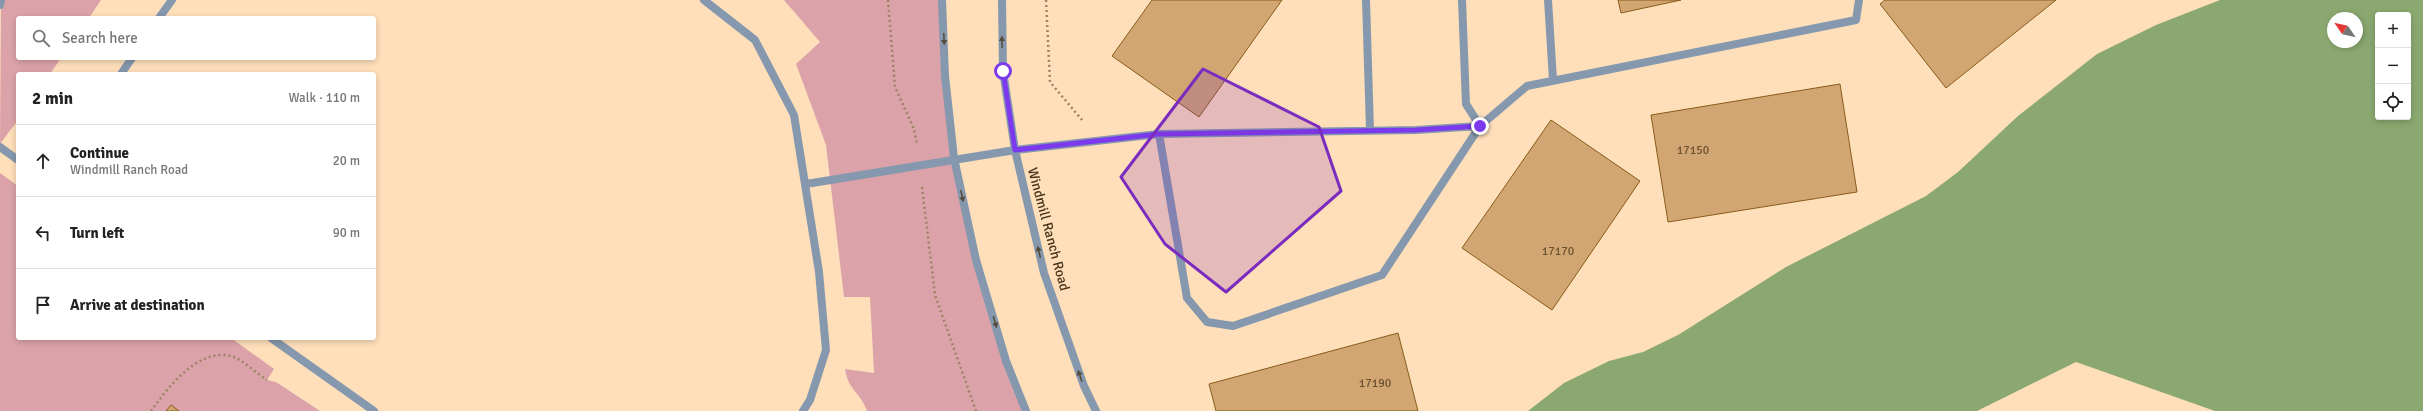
<!DOCTYPE html>
<html lang="en">
<head>
<meta charset="utf-8">
<style>
	:root { --surface:#fff; --page:#f2f2f2; --text:#222; --muted:#767676; --line:#e0e0e0 }
	body { margin:0; font-family:Signika,sans-serif; background:var(--page); color:var(--text) }
	.controls { position:absolute; right:12px; top:12px; display:grid; overflow:hidden; border-radius:4px; box-shadow:0 2px 6px #0003 }
	.controls button { width:36px; height:36px; display:grid; place-items:center; padding:0; border:0; border-bottom:1px solid var(--line); background:var(--surface); color:var(--text); font:20px sans-serif }
	.compass { position:absolute; left:2327px; top:12px; width:36px; height:36px; border-radius:50%; background:var(--surface); box-shadow:0 2px 6px #0003; rotate:304deg }
	.stop { position:absolute; width:12px; height:12px; margin:-9px; border:3px solid #7c3aed; border-radius:50%; background:#fff }
	.stop.end { background:#7c3aed; border-color:#fff; box-shadow:0 1px 4px #0008 }
	.list { margin:0; padding:0; list-style:none }
	h2 { display:flex; justify-content:space-between; align-items:center; height:52px; margin:0; padding:0 16px; font-size:17px }
	h2 small { font-size:13px; font-weight:400; color:var(--muted) }
	.list li { display:grid; grid-template-columns:26px 1fr auto; gap:12px; align-items:center; box-sizing:border-box; height:72px; padding:0 16px; border-top:1px solid var(--line) }
	.list b { display:block; font-size:15px; white-space:nowrap }
	.list p { margin:0; font-size:13px; white-space:nowrap; color:var(--muted) }
	.list em { font-size:13px; font-style:normal; color:var(--muted) }
	.icon { flex:none; width:22px; height:22px; fill:none; stroke:currentColor; stroke-width:2; stroke-linecap:round; stroke-linejoin:round }
	.map { position:relative; flex:none; width:2423px; height:411px; overflow:hidden }
	.search { position:absolute; background:var(--surface); box-shadow:0 2px 6px #0003; left:16px; top:16px; width:360px; height:44px; display:flex; align-items:center; gap:10px; box-sizing:border-box; padding:0 14px; border-radius:4px; color:var(--muted); font-size:15px }
	.panel { position:absolute; background:var(--surface); box-shadow:0 2px 6px #0003; left:16px; top:72px; width:360px; height:268px; border-radius:4px }
	.map>svg:first-child { display:block }
	.green { fill:#dba3a9 }
	.water { fill:#8aa86f; fill-rule:evenodd }
	.building { fill:#d2a672; stroke:#895b19 }
	.lines { fill:none; stroke-linecap:round; stroke-linejoin:round }
	.path { stroke:#9c8364; stroke-width:2.5; stroke-dasharray:2 3; stroke-linecap:butt }
	.lane { stroke:#8598ad; stroke-width:8 }
	.street { stroke:#8598ad; stroke-width:8 }
	.oneway { fill:#574d3f }
	.route { stroke:#7c3aed; stroke-width:5 }
	.marked { fill:#7b2cbf; fill-opacity:0.2; stroke:#7b2cbf; stroke-width:3; stroke-linejoin:round }
	.labels { text-anchor:middle; stroke-width:3; stroke-linejoin:round; paint-order:stroke }
	.number-label { font-size:12px; fill:#6a5030 }
	.street-label { font-size:14px; fill:#48341a; stroke:#fedfba }
</style>
</head>
<body>
<div class="map">
<svg width="2423" height="411" viewBox="0 0 2423 411">
	<rect width="100%" height="100%" fill="#fedfba"/>
	<path class="green" d="M1 0H101L89 18H18V58H61L50 74H18V120L0 144Z
		M784 0H942L954 158 976 260 1026 411H867C861 393 848 390 845 369L874 373 870 297H844L826 145 796 64 820 42Z
		M0 173 18 186V338H231L274 369 267 380 276 382 320 411H0Z"/>
	<path class="water" d="M2220 0H2423V411H2215L2076 362 1977 411H1528L1564 383 1609 361 1643 352 1678 335 1786 267 1926 196 1958 172 2018 116 2097 54 2156 25ZM2378 15H2408V117H2378ZM2333 18H2357V42H2333Z"/>
	<path class="building" d="M1152 0H1282L1199 117 1112 56Z
		M1618 0H1681L1621 13Z
		M1885 0H2056L1946 88 1880 4Z
		M1840 84 1857 192 1668 222 1651 115Z
		M1551 120 1640 181 1552 310 1462 248Z
		M1398 333 1418 411H1216L1209 384Z
		M171 405 179 411H166Z"/>
	<g class="lines">
		<path class="path" d="M888 0 895 87 914 129 917 145
			M1046 0 1050 82 1082 120
			M922 187 935 295 976 411
			M151 411C168 388 197 348 231 356 242 359 256 373 267 380"/>
		<path class="lane" d="M704 0 755 40 794 115 819 272 826 350 810 400 803 411
			M1366 0 1370 130
			M1548 0 1553 80
			M0 5 1 0
			M159 18 172 0
			M121 74 132 58
			M1159 134 1187 298 1207 322 1233 326 1382 275 1480 126 1527 86 1856 20 1859 0
			M0 147 18 160
			M806 184 1015 150 1159 134 1416 130 1480 126 1466 104 1462 0
			M271 338 374 411"/>
		<path class="street" d="M942 0 945 76 954 158 976 260 1006 361 1026 411
			M1002 0 1003 71 1015 150 1044 273 1084 386 1096 411"/>
	</g>
	<defs><path id="oneway-solid" d="M-6-.8H1V-3.2L6.5 0L1 3.2V.8H-6Z"/></defs>
	<g class="oneway">
		<use href="#oneway-solid" transform="translate(944 39) rotate(88)"/>
		<use href="#oneway-solid" transform="translate(1002 42) rotate(-91)"/>
		<use href="#oneway-solid" transform="translate(962 196) rotate(78)"/>
		<use href="#oneway-solid" transform="translate(1039 252) rotate(-104)"/>
		<use href="#oneway-solid" transform="translate(995 322) rotate(74)"/>
		<use href="#oneway-solid" transform="translate(1080 376) rotate(-109)"/>
	</g>
	<g class="lines">
		<path class="route" d="M1003 71 1015 150 1159 134 1416 130 1480 126"/>
	</g>
	<path class="marked" d="M1203 69 1319 127 1341 191 1226 292 1165 244 1121 177Z"/>
	<g class="labels">
		<g class="number-label">
			<text x="1693" y="154">17150</text>
			<text x="1558" y="255">17170</text>
			<text x="1375" y="387">17190</text>
		</g>
		<g class="street-label">
			<text transform="translate(1049 229) rotate(75)" y="5">Windmill Ranch Road</text>
		</g>
	</g>
</svg>
<div class="controls">
<button>+</button>
<button>−</button>
<button><svg class="icon" aria-label="locate" viewBox="0 0 24 24"><circle cx="12" cy="12" r="6"/><path d="M12 2v4M12 18v4M2 12h4M18 12h4"/></svg></button>
</div>
<svg class="compass" viewBox="-18 -18 36 36"><path d="M0-13l5 13h-10z" fill="#e53935"/><path d="M0 13l5-13h-10z" fill="#767676"/></svg>
<div class="stop" style="left:1003px;top:71px"></div>
<div class="stop end" style="left:1480px;top:126px"></div>
<div class="search"><svg class="icon" aria-label="search" viewBox="0 0 24 24"><circle cx="10" cy="10" r="6"/><path d="M15 15l6 6"/></svg>Search here</div>
<section class="panel">
<h2>2 min<small>Walk · 110 m</small></h2>
<ul class="list">
<li><svg class="icon" aria-label="ahead" viewBox="0 0 24 24"><path d="M12 20V5M6 11l6-6 6 6"/></svg><div><b>Continue</b><p>Windmill Ranch Road</p></div><em>20 m</em></li>
<li><svg class="icon" aria-label="left" viewBox="0 0 24 24"><path d="M17 20v-9H6M10 6l-5 5 5 5"/></svg><div><b>Turn left</b></div><em>90 m</em></li>
<li><svg class="icon" aria-label="arrive" viewBox="0 0 24 24"><path d="M6 21V4h12l-3 4 3 4H6"/></svg><div><b>Arrive at destination</b></div></li>
</ul>
</section>
</div>
</body>
</html>
